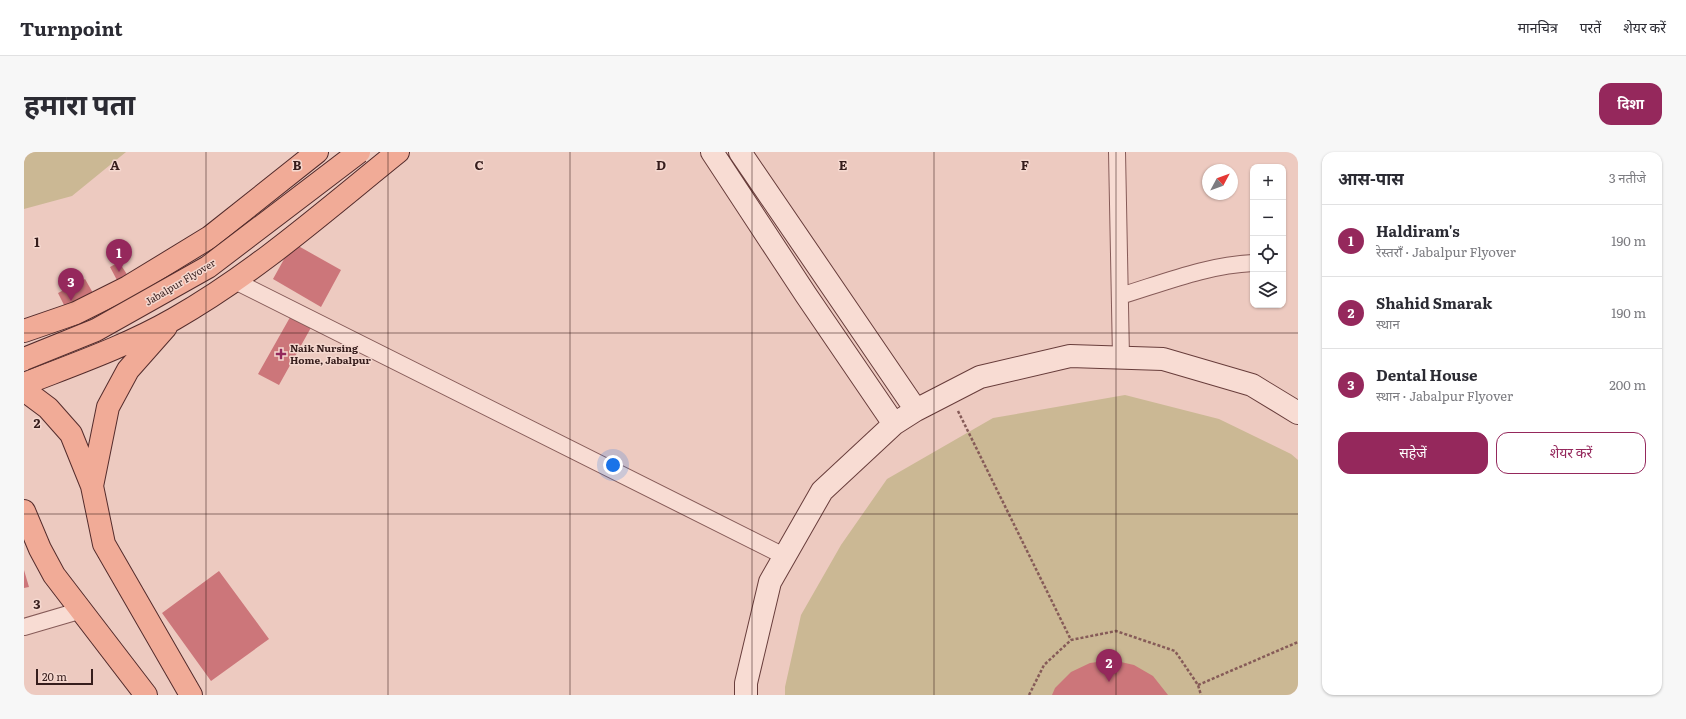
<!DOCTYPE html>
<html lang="hi">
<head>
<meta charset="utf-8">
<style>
	:root { --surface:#fff; --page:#f7f7f7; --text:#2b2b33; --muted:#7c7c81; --line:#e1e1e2; --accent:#95285c }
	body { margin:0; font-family:Literata,"Noto Sans Devanagari",serif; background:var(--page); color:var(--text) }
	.controls { position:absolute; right:12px; top:12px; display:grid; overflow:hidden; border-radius:8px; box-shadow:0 1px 3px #0004 }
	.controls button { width:36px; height:36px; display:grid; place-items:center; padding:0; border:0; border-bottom:1px solid var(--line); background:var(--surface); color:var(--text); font:20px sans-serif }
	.compass { position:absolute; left:1178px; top:12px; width:36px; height:36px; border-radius:50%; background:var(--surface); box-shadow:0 1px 3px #0004; rotate:49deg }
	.scale { position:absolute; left:12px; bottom:10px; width:57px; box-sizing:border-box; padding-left:4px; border:2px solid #361d1c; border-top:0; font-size:11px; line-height:14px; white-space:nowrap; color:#361d1c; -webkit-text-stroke:3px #f5d8cf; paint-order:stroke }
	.you { position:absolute; left:589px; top:313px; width:14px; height:14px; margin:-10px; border:3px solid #fff; border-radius:50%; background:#1a73e8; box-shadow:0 0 0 6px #1a73e833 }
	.badge { display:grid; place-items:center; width:26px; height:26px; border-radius:50%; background:var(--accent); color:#fff; font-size:13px; font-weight:700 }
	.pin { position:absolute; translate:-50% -33px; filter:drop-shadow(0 1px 2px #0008) }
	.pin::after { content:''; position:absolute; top:21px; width:14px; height:12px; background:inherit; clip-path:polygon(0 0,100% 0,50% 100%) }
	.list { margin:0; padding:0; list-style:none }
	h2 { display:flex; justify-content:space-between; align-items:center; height:52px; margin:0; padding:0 16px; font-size:17px }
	h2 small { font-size:13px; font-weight:400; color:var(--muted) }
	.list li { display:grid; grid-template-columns:26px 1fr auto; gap:12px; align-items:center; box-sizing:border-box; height:72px; padding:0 16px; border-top:1px solid var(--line) }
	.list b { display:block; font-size:15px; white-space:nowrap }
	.list p { margin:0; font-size:13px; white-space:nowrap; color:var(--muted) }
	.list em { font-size:13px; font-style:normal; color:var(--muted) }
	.actions { display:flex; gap:8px; padding:12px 16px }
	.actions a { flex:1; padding:9px 0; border:1px solid var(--accent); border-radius:12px; text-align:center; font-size:14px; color:var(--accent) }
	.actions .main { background:var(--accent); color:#fff }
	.icon { flex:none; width:22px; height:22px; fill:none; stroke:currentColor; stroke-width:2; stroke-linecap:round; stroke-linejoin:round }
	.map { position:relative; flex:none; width:1274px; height:543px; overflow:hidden; border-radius:12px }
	header { display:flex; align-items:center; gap:24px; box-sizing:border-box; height:56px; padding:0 20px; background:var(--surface); border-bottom:1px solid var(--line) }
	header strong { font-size:19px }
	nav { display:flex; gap:22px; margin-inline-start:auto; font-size:14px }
	.intro { display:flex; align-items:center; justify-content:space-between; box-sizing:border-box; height:96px; padding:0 24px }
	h1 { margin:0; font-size:28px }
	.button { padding:10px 18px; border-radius:12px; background:var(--accent); color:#fff; font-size:14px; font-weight:700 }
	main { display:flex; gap:24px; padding:0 24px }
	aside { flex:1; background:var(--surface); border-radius:12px; box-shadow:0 1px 3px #0004 }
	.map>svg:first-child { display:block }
	.green { fill:#cbb894 }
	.building { fill:#cc767a }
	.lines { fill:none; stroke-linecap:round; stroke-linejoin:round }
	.street-casing { stroke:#865b58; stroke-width:18 }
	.secondary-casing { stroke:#683d3b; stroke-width:24 }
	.primary-casing { stroke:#542c2c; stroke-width:24 }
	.path { stroke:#865b58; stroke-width:2.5; stroke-dasharray:3 2; stroke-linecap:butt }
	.street { stroke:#f8dcd3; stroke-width:16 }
	.secondary { stroke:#f8dcd3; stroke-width:22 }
	.primary { stroke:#f1ab97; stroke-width:22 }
	.primary-bridge-casing { stroke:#542c2c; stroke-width:24; stroke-linecap:butt }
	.primary-bridge { stroke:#f1ab97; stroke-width:22 }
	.grid { fill:none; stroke:#361d1c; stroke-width:1; stroke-opacity:0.55 }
	.poi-dot { fill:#95285c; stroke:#f5d8cf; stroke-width:1.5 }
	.labels { text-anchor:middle; stroke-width:3; stroke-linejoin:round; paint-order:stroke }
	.street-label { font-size:10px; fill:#361d1c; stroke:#f5d8cf }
	.poi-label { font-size:10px; font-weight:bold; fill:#361d1c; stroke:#f5d8cf; text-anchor:start }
	.grid-label { font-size:13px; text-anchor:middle; font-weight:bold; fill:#361d1c; stroke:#f5d8cf; stroke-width:3; stroke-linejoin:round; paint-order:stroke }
</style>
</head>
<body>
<header>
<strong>Turnpoint</strong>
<nav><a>मानचित्र</a><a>परतें</a><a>शेयर करें</a></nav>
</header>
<div class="intro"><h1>हमारा पता</h1><a class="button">दिशा</a></div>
<main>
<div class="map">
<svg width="1274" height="543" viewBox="0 0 1274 543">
	<rect width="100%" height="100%" fill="#edcac0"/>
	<path class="green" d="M0 0H102L48 44 0 57Z
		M1101 243 1195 267 1267 302 1274 308V543H761V535L777 463 817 393 863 327 969 266Z"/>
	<path class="building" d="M269 91 317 118 297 155 249 127Z
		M95 110 104 124 94 130 86 115Z
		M61 127 69 141 42 157 34 141Z
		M269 160 289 172 255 233 234 222Z
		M0 418 5 435 0 436Z
		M195 419 245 487 187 529 138 461Z
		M1088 508 1110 513 1129 524 1144 543H1028L1031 536 1047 520 1066 511Z"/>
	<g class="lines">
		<defs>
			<path id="street" d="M1093 0 1097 205
				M211 129 760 404
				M1096 144C1139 131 1183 113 1229 111
				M0 475 58 458"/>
			<path id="secondary" d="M688 0 782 143 870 272
				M716 0 892 258
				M722 543V531L746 430 798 339 870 272 892 258 956 225 1046 204 1139 207 1228 233 1274 261"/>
			<path id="primary" d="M0 179 52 161 104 135 186 85 293 0
				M0 232C51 212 103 194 150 167 231 121 302 58 374 0
				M0 238 24 256 47 282 68 334 80 392 167 543
				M68 334 84 255 104 218 142 175
				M0 359 16 397 30 423 122 543"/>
		</defs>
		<use href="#street" class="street-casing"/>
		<use href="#secondary" class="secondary-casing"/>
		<use href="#primary" class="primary-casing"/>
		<path class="path" d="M934 259 1047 488
			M1174 533 1274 490
			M1005 543 1020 513 1047 488 1092 479 1151 499 1174 533 1177 543"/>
		<use href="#street" class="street"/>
		<use href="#secondary" class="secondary"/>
		<use href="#primary" class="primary"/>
		<defs>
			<path id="primary-bridge" d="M0 207 72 178 184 115 335 0"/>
		</defs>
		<use href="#primary-bridge" class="primary-bridge-casing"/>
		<use href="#primary-bridge" class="primary-bridge"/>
	</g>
	<path class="grid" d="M182 0V543M364 0V543M546 0V543M728 0V543M910 0V543M1092 0V543M0 181H1274M0 362H1274"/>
	<path class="poi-dot" d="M255 196h4v4h4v4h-4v4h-4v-4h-4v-4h4z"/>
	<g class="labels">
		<g class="street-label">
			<text transform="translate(156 130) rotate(-31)" y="4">Jabalpur Flyover</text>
		</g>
		<g class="poi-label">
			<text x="266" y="200">Naik Nursing<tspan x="266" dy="12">Home, Jabalpur</tspan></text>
		</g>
	</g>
	<g class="grid-label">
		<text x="91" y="18">A</text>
		<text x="273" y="18">B</text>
		<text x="455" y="18">C</text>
		<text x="637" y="18">D</text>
		<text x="819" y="18">E</text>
		<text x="1001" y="18">F</text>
		<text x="13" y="95">1</text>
		<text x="13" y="276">2</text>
		<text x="13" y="457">3</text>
	</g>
</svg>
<div class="controls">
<button>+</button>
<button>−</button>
<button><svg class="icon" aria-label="locate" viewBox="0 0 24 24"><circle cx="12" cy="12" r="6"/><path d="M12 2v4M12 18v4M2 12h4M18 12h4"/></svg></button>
<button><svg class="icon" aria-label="layers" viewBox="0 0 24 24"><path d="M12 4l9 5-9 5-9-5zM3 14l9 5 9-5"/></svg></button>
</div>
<svg class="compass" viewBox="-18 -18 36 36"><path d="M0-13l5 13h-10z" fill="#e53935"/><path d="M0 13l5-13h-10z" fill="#7c7c81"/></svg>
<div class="scale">20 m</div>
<div class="you"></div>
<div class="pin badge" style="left:95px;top:120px">1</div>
<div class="pin badge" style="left:1085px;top:530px">2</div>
<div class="pin badge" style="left:47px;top:149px">3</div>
</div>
<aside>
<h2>आस-पास<small>3 नतीजे</small></h2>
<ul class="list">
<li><span class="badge">1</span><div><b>Haldiram's</b><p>रेस्तराँ · Jabalpur Flyover</p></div><em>190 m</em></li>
<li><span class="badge">2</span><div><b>Shahid Smarak</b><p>स्थान</p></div><em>190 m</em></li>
<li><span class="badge">3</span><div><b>Dental House</b><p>स्थान · Jabalpur Flyover</p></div><em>200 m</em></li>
</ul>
<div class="actions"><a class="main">सहेजें</a><a>शेयर करें</a></div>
</aside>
</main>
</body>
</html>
